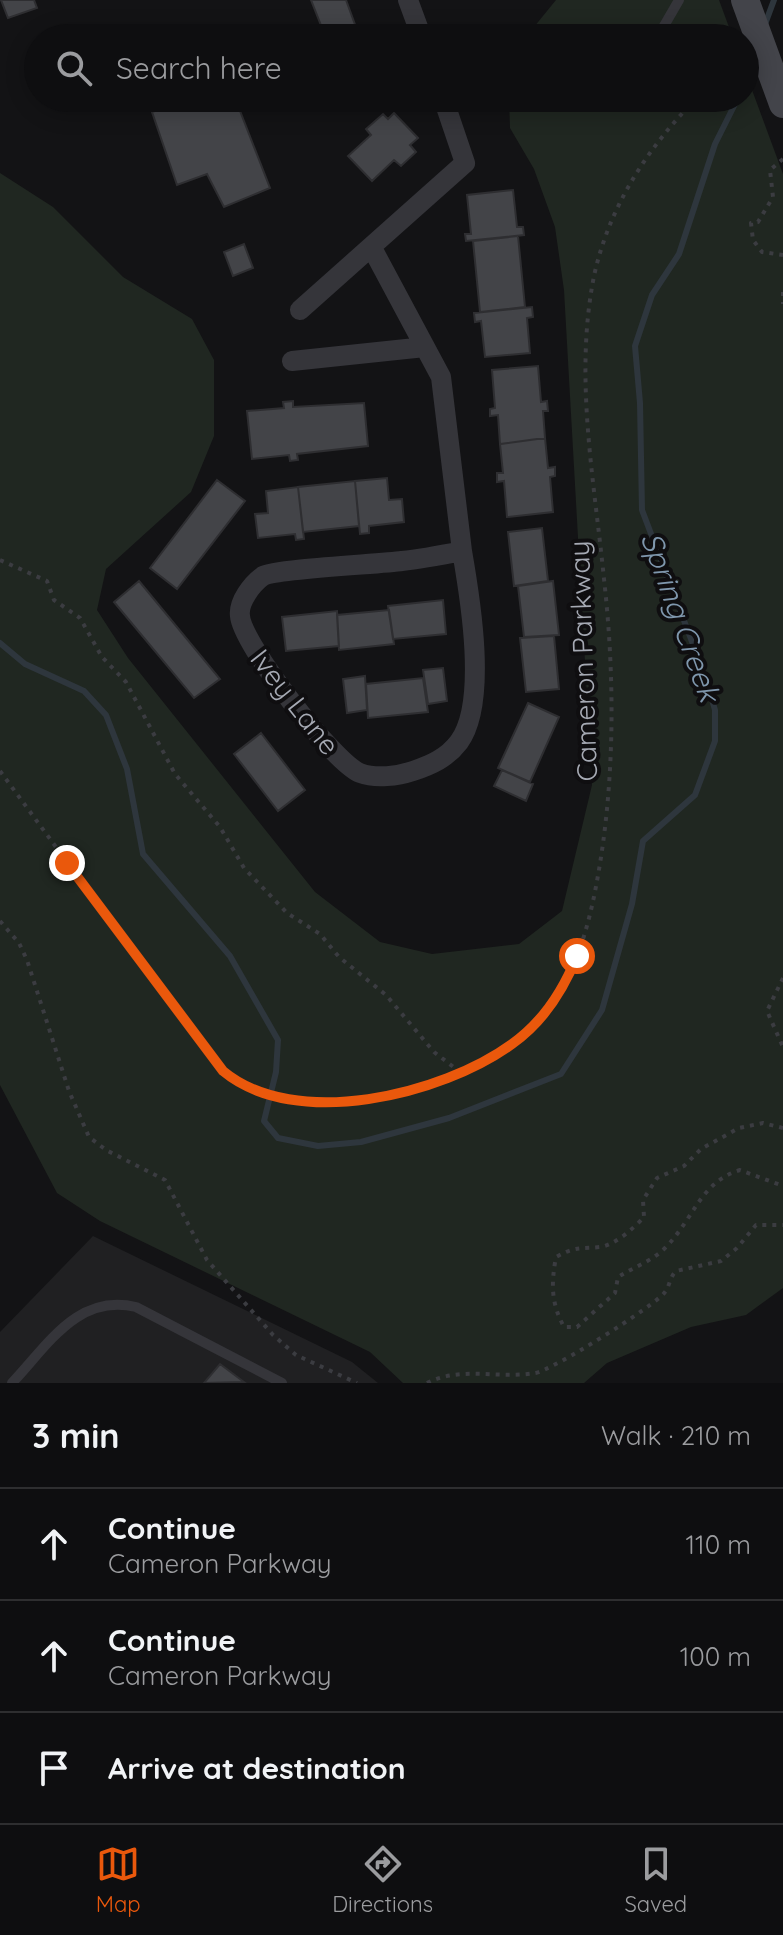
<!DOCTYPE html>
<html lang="en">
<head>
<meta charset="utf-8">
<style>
	:root { --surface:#0e0e10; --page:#1c1c1e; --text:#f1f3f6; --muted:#9b9c9f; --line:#2e2e30; --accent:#ea580c }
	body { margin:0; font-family:Quicksand,sans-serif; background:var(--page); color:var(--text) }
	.stop { position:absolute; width:24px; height:24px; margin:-18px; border:6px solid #ea580c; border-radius:50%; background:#fff }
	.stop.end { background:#ea580c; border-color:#fff; box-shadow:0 2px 8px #0008 }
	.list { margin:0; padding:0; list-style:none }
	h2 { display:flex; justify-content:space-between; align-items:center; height:104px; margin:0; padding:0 32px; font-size:34px }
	h2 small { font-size:26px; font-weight:400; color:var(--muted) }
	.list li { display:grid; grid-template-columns:52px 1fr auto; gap:24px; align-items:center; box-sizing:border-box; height:112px; padding:0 32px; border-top:2px solid var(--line) }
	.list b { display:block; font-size:30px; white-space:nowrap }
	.list p { margin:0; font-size:26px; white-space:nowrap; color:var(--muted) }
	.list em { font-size:26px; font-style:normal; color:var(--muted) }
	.icon { flex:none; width:44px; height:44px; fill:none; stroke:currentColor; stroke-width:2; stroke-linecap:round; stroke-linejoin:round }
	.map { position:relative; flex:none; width:783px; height:1383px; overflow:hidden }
	.search { position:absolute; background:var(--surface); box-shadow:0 4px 20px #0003; left:24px; right:24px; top:24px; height:88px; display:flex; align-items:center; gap:20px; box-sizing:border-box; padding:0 28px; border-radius:44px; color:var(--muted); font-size:30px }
	.sheet { height:440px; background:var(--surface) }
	nav { display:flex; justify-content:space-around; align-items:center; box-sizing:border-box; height:112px; border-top:2px solid var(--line); background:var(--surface); font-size:22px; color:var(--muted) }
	nav a { display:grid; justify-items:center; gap:4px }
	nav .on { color:var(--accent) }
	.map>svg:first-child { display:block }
	.built { fill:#202022 }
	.green { fill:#202721 }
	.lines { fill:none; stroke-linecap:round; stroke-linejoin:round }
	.stream { stroke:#2e363d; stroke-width:6 }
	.building { fill:#434448; stroke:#2e2e31; stroke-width:2 }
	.path { stroke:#3b3c41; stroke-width:4; stroke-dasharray:4 6; stroke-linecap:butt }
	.lane { stroke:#35353a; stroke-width:10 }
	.street { stroke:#35353a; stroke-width:20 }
	.secondary { stroke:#43444a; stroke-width:28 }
	.route { stroke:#ea580c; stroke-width:10 }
	.labels { text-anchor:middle; stroke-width:8; stroke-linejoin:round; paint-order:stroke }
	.street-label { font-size:28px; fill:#a6aab4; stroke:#0f0e10 }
	.water-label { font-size:30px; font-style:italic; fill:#7f97ad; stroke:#0f0e10 }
</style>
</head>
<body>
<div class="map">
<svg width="783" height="1383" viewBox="0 0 783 1383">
	<rect width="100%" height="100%" fill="#131315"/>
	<path class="built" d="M93 1236 352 1362 378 1383H0V1332Z"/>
	<path class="green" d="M556 0H719L733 38H525Z
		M745 71 783 174V1288L746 1315 691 1327 607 1363 584 1383H403L370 1352 100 1221 57 1193 0 1085V173L53 207 123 277 192 319 214 360V436L191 492 106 569 97 610 128 658 315 892 380 942 432 954 519 944 562 911 592 785 564 290 555 227 534 169 510 128 509 98H745Z"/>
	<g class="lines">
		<path class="stream" d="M764 27 774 0
			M745 80 754 56
			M0 643 25 664 84 691 106 715 127 769 143 854 230 956 278 1040 276 1072 264 1121 278 1138 318 1146 361 1142 449 1118 561 1074 602 1010 632 904 643 841 695 795 715 741V710L705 676 642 510 640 403 635 346 652 295 679 254 715 144 738 98"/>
	</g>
	<path class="building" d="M1 0H34L37 8 8 18Z
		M311 0H346L357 30 337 38H314L311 32 322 28Z
		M177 98H235L270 188 224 207 207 174 177 185 152 112 179 102Z
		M394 113 418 138 410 145 416 152 401 166 394 160 372 181 348 156 371 135 366 129 383 114 388 119Z
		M513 190 517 227H523L524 235 466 241 465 234H471L467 195Z
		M518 236 525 307 480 312 473 241Z
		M244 244 253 268 233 276 224 252Z
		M532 307 533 317 527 318 530 353 485 357 481 321 475 322 474 313Z
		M538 366 541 402 547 401 548 411H543L545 438 500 444 498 415 490 416V409L495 408 492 370Z
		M293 401V407L364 403 368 446 297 454 298 460 290 461 289 455 252 459 247 411 284 408 283 402Z
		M545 438 548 468 555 467V476L550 477 553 512 507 517 504 481 497 482V473H503L500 444Z
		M387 478 389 500 402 499 404 522 369 526V533L360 534 355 481Z
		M217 480 245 501 177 589 150 568Z
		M355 481 359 526 303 532 298 487Z
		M298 487 304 539 296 540 295 534 258 538 255 514 268 513 266 491Z
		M542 528 548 581 514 586 508 532Z
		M139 581 220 679 194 698 114 602Z
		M553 581 559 635 524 637 518 586Z
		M443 600 446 634 393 639 388 606Z
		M389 610 394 644 339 650 337 615Z
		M337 611 339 646 286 651 282 617Z
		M554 636 559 689 526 692 520 638Z
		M443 668 447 701 428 704 423 670Z
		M365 676 367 710 347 713 343 679Z
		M423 678 428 712 368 718 366 684Z
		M528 703 559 717 530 782 498 768Z
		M261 733 305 790 278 811 234 754Z
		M502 770 533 784 526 801 494 786Z
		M220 1364 244 1382 204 1383Z"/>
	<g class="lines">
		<path class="path" d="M783 159 770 170 773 197 758 222 751 223 753 240 762 252 783 255
			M783 292V304
			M0 560 47 581 54 600 80 618 102 657 126 682 175 774 220 827 244 868 287 913 320 934 339 957 386 995 434 1052 460 1072
			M0 771 204 1048C248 1104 308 1110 374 1096 429 1085 486 1070 528 1032 570 993 587 936 597 881 615 783 615 678 604 579 594 479 574 376 594 276 609 207 647 148 697 98
			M0 921 19 943 27 960 69 1091 89 1137 106 1150 165 1180 207 1260 273 1335 296 1355 357 1383
			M783 978 767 1011 783 1047
			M783 1128 763 1123 739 1128 701 1149 684 1166 657 1178 643 1200 644 1217C634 1228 615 1245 600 1247 579 1249 576 1246 556 1257 551 1284 551 1303 564 1327H577L615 1293 618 1277C634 1267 652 1261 665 1248 694 1219 700 1182 740 1170L783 1186
			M427 1383C460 1366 499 1379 535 1373 551 1371 655 1306 665 1292 670 1286 669 1278 676 1271L721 1261 737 1248 756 1225H783"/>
		<path class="lane" d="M657 38 679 0
			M12 1383C48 1345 78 1293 136 1307L282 1383"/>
		<path class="street" d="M408 0 422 38
			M372 248 441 377 462 551
			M300 310 465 163 443 98
			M292 361 425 347
			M462 551C470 597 488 703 459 742 447 758 431 765 413 771 398 776 376 779 360 773 334 763 242 644 240 616 238 602 252 584 263 576 275 569 380 564 402 561 422 559 442 555 462 551Z"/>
		<path class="secondary" d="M745 0 783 104"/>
	</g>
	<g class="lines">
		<path class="route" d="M67 863 223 1071C295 1131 442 1095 512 1044 543 1022 563 991 577 956"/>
	</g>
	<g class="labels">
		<g class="street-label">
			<text transform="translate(583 661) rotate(-92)" y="10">Cameron Parkway</text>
			<text transform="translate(295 702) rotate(52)" y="10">Ivey Lane</text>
		</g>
		<g class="water-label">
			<text transform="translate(680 617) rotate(70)" y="10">Spring Creek</text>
		</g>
	</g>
</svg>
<div class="stop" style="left:577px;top:956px"></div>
<div class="stop end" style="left:67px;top:863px"></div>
<div class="search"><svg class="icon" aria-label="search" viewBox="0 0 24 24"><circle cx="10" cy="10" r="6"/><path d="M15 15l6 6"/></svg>Search here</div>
</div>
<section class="sheet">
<h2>3 min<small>Walk · 210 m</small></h2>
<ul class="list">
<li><svg class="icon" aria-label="ahead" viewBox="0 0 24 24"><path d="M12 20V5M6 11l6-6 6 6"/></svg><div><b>Continue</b><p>Cameron Parkway</p></div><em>110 m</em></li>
<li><svg class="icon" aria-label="ahead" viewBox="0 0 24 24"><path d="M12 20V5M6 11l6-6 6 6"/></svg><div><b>Continue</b><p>Cameron Parkway</p></div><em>100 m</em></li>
<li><svg class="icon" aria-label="arrive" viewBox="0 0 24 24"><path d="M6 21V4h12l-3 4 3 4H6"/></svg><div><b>Arrive at destination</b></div></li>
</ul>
</section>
<nav>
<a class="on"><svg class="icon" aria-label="map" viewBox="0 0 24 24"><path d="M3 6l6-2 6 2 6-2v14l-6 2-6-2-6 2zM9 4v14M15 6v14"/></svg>Map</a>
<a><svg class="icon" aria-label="directions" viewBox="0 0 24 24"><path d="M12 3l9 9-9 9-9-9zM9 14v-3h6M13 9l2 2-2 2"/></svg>Directions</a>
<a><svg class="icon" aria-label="saved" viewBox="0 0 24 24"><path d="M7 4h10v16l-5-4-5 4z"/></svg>Saved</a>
</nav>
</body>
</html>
